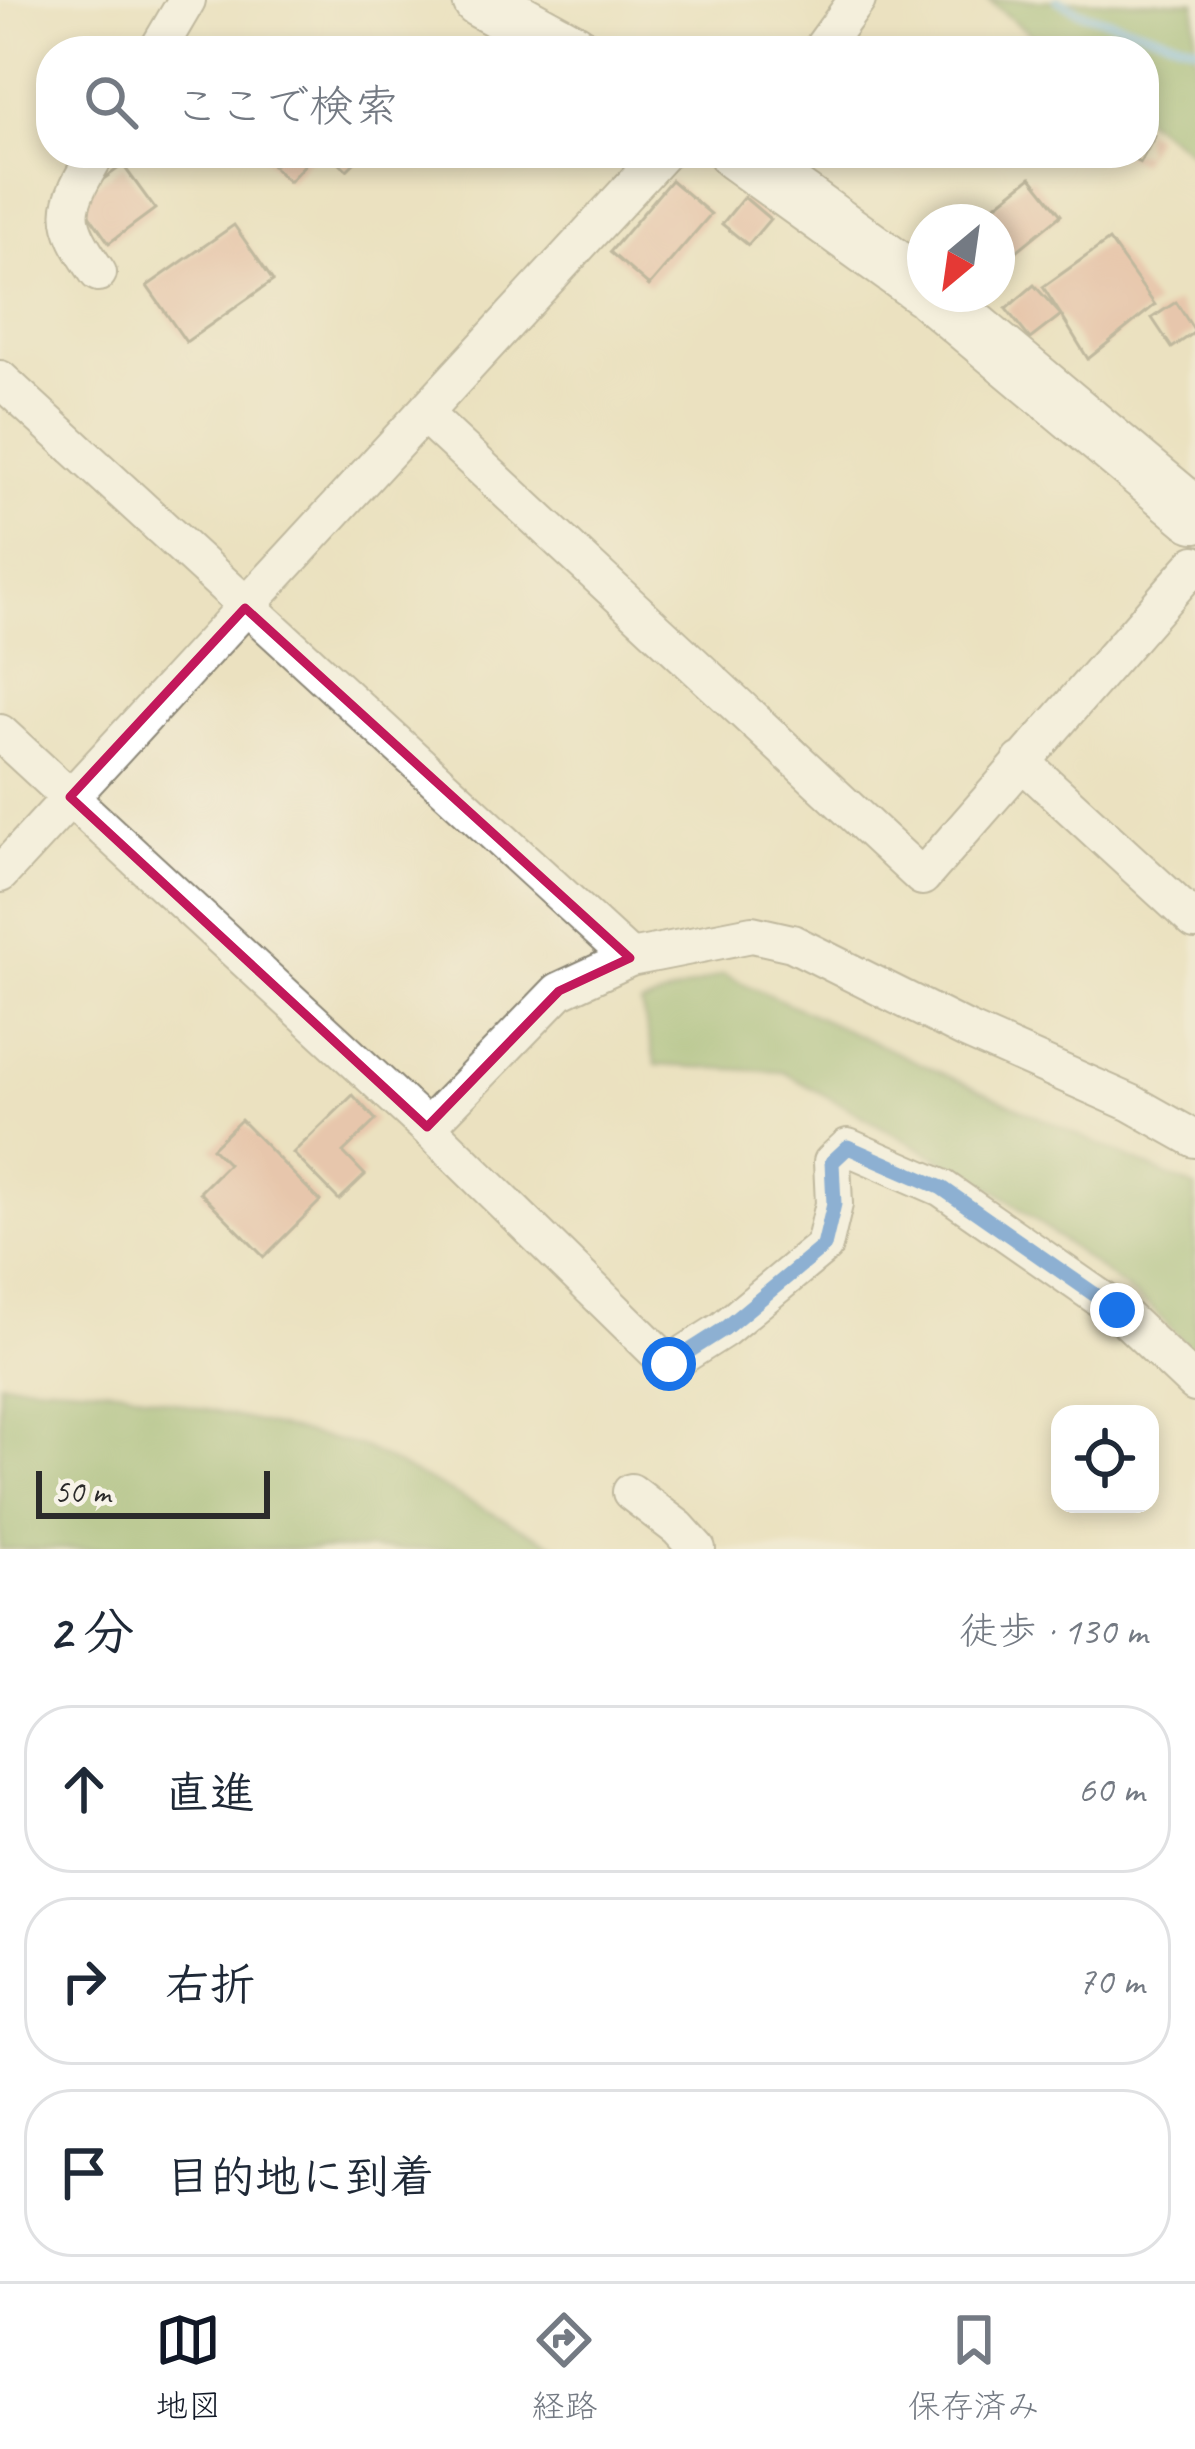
<!DOCTYPE html>
<html lang="ja">
<head>
<meta charset="utf-8">
<style>
	:root { --surface:#fff; --page:#f2f2f3; --text:#1f2937; --muted:#747a83; --line:#e0e1e3; --accent:#111827 }
	body { margin:0; font-family:Caveat,"Klee One",sans-serif; background:var(--page); color:var(--text) }
	.controls { position:absolute; right:36px; bottom:36px; display:grid; overflow:hidden; border-radius:24px; box-shadow:0 6px 18px #0003 }
	.controls button { width:108px; height:108px; display:grid; place-items:center; padding:0; border:0; border-bottom:3px solid var(--line); background:var(--surface); color:var(--text); font:60px sans-serif }
	.compass { position:absolute; left:907px; top:204px; width:108px; height:108px; border-radius:50%; background:var(--surface); box-shadow:0 6px 18px #0003; rotate:209deg }
	.scale { position:absolute; left:36px; bottom:30px; width:234px; box-sizing:border-box; padding-left:12px; border:6px solid #2b2b2b; border-top:0; font-size:33px; line-height:42px; white-space:nowrap; color:#2b2b2b; -webkit-text-stroke:9px #f7f3e8; paint-order:stroke }
	.stop { position:absolute; width:36px; height:36px; margin:-27px; border:9px solid #1a73e8; border-radius:50%; background:#fff }
	.stop.end { background:#1a73e8; border-color:#fff; box-shadow:0 3px 12px #0008 }
	.list { margin:0; padding:0; list-style:none }
	h2 { display:flex; justify-content:space-between; align-items:center; height:156px; margin:0; padding:0 48px; font-size:51px }
	h2 small { font-size:39px; font-weight:400; color:var(--muted) }
	.list li { display:grid; grid-template-columns:78px 1fr auto; gap:36px; align-items:center; box-sizing:border-box; height:168px; margin:0 24px 24px; padding:0 24px; border:3px solid var(--line); border-radius:48px }
	.list b { display:block; font-size:45px; white-space:nowrap }
	.list em { font-size:39px; font-style:normal; color:var(--muted) }
	.icon { flex:none; width:66px; height:66px; fill:none; stroke:currentColor; stroke-width:2; stroke-linecap:round; stroke-linejoin:round }
	.map { position:relative; flex:none; width:1195px; height:1549px; overflow:hidden }
	.search { position:absolute; background:var(--surface); box-shadow:0 6px 18px #0003; left:36px; right:36px; top:36px; height:132px; display:flex; align-items:center; gap:30px; box-sizing:border-box; padding:0 42px; border-radius:48px; color:var(--muted); font-size:45px }
	.sheet { height:732px; background:var(--surface) }
	nav { display:flex; justify-content:space-around; align-items:center; box-sizing:border-box; height:168px; border-top:3px solid var(--line); background:var(--surface); font-size:33px; color:var(--muted) }
	nav a { display:grid; justify-items:center; gap:6px }
	nav .on { color:var(--accent) }
	.map>svg:first-child { display:block }
	.forest { fill:#85ad64; stroke:#586c48; stroke-width:3 }
	.lines { fill:none; stroke-linecap:round; stroke-linejoin:round }
	.stream { stroke:#75b9eb; stroke-width:9 }
	.building { fill:#e3a594 }
	.street-casing { stroke:#8b8676; stroke-width:40 }
	.secondary-casing { stroke:#8b8676; stroke-width:58 }
	.street { stroke:#fff; stroke-width:36 }
	.secondary { stroke:#fff; stroke-width:54 }
	.route { stroke:#1a73e8; stroke-width:15 }
	.marked { fill:none; stroke:#c2185b; stroke-width:9; stroke-linejoin:round }
</style>
</head>
<body>
<div class="map">
<svg width="1195" height="1549" viewBox="0 0 1195 1549">
	<rect width="100%" height="100%" fill="#f7f3e8"/>
	<filter id="ink" filterUnits="userSpaceOnUse"><feTurbulence type="fractalNoise" baseFrequency=".00833" numOctaves="2"/><feDisplacementMap in="SourceGraphic" scale="24" xChannelSelector="R" yChannelSelector="G"/><feConvolveMatrix kernelMatrix="1 2 1 2 8 2 1 2 1" color-interpolation-filters="sRGB"/></filter>
	<filter id="wash" filterUnits="userSpaceOnUse"><feTurbulence type="fractalNoise" baseFrequency=".004" numOctaves="4" result="noise"/><feDisplacementMap in="SourceGraphic" scale="48" xChannelSelector="R" yChannelSelector="G"/><feGaussianBlur stdDeviation="2.7" result="paint"/><feColorMatrix in="noise" values="0 0 0 0 0 0 0 0 0 0 0 0 0 0 0 0 0 1.4 0 .05"/><feComposite in="paint" operator="in"/></filter>
	<g filter="url(#wash)">
		<rect width="100%" height="100%" fill="#ebe1c0"/>
		<path class="forest" d="M988 0 1195 2V155L1144 118V51H1051Z
			M723 974 1195 1188V1354L1150 1307 997 1191 783 1072 656 1065 641 1005Z
			M0 1382 118 1389 360 1446 563 1549H0Z"/>
		<g class="lines">
			<path class="stream" d="M1058 0 1080 12 1195 46"/>
		</g>
		<g id="blocks">
			<path class="building" d="M1144 130 1155 136 1140 163 1120 153H1144Z
				M260 153H315L289 182Z
				M330 153H364L347 170Z
				M123 165 155 209 109 243 77 198Z
				M1031 177 1061 215 997 267V222H974Z
				M671 180 711 214 649 286 610 252Z
				M744 197 770 219 748 245 722 224Z
				M234 225 273 281 186 342 147 286Z
				M1109 240 1155 305 1088 359 1061 315 1030 339 1006 309 1034 285 1061 315 1043 287Z
				M1176 302 1195 332 1172 348 1152 318Z
				M353 1095 376 1120 343 1152 365 1175 339 1200 293 1153Z
				M241 1120 320 1201 264 1257 200 1192 228 1164 212 1148Z"/>
		</g>
	</g>
	<g filter="url(#ink)">
		<use href="#blocks" fill-opacity="0" stroke="#8b8676" stroke-width="3"/>
		<g class="lines">
			<defs>
				<path id="street" d="M157 51 187 0
					M820 51 857 0
					M97 153C63 210 60 218 98 273
					M0 379 630 958
					M424 414 922 877 1195 564
					M0 733 427 1127 669 1364 724 1329 824 1246 834 1204 832 1162 848 1147 942 1188 1117 1310 1195 1384
					M1021 761 1195 921
					M0 874 663 153
					M427 1127 559 991 630 958 752 934 792 943 966 1030 1131 1103 1195 1139
					M631 1492 678 1528 697 1549"/>
				<path id="secondary" d="M480 0 573 51
					M736 153 925 289
					M931 294 1195 515"/>
			</defs>
			<use href="#street" class="street-casing"/>
			<use href="#secondary" class="secondary-casing"/>
			<use href="#street" class="street"/>
			<use href="#secondary" class="secondary"/>
		</g>
	</g>
	<g class="lines" filter="url(#ink)">
		<path class="route" d="M669 1364 724 1329 824 1246 834 1204 832 1162 848 1147 942 1188 1117 1310"/>
	</g>
	<path d="M0 0H1195V1549H0ZM245 608 630 958 559 991 427 1127 70 797Z" fill="#ebe1c0" fill-opacity=".55" fill-rule="evenodd"/>
	<path class="marked" d="M245 608 630 958 559 991 427 1127 70 797Z"/>
</svg>
<div class="controls">
<button><svg class="icon" aria-label="locate" viewBox="0 0 24 24"><circle cx="12" cy="12" r="6"/><path d="M12 2v4M12 18v4M2 12h4M18 12h4"/></svg></button>
</div>
<svg class="compass" viewBox="-18 -18 36 36"><path d="M0-13l5 13h-10z" fill="#e53935"/><path d="M0 13l5-13h-10z" fill="#747a83"/></svg>
<div class="scale">50 m</div>
<div class="stop" style="left:669px;top:1364px"></div>
<div class="stop end" style="left:1117px;top:1310px"></div>
<div class="search"><svg class="icon" aria-label="search" viewBox="0 0 24 24"><circle cx="10" cy="10" r="6"/><path d="M15 15l6 6"/></svg>ここで検索</div>
</div>
<section class="sheet">
<h2>2 分<small>徒歩 · 130 m</small></h2>
<ul class="list">
<li><svg class="icon" aria-label="ahead" viewBox="0 0 24 24"><path d="M12 20V5M6 11l6-6 6 6"/></svg><div><b>直進</b></div><em>60 m</em></li>
<li><svg class="icon" aria-label="right" viewBox="0 0 24 24"><path d="M7 20v-9h11M14 6l5 5-5 5"/></svg><div><b>右折</b></div><em>70 m</em></li>
<li><svg class="icon" aria-label="arrive" viewBox="0 0 24 24"><path d="M6 21V4h12l-3 4 3 4H6"/></svg><div><b>目的地に到着</b></div></li>
</ul>
</section>
<nav>
<a class="on"><svg class="icon" aria-label="map" viewBox="0 0 24 24"><path d="M3 6l6-2 6 2 6-2v14l-6 2-6-2-6 2zM9 4v14M15 6v14"/></svg>地図</a>
<a><svg class="icon" aria-label="directions" viewBox="0 0 24 24"><path d="M12 3l9 9-9 9-9-9zM9 14v-3h6M13 9l2 2-2 2"/></svg>経路</a>
<a><svg class="icon" aria-label="saved" viewBox="0 0 24 24"><path d="M7 4h10v16l-5-4-5 4z"/></svg>保存済み</a>
</nav>
</body>
</html>
